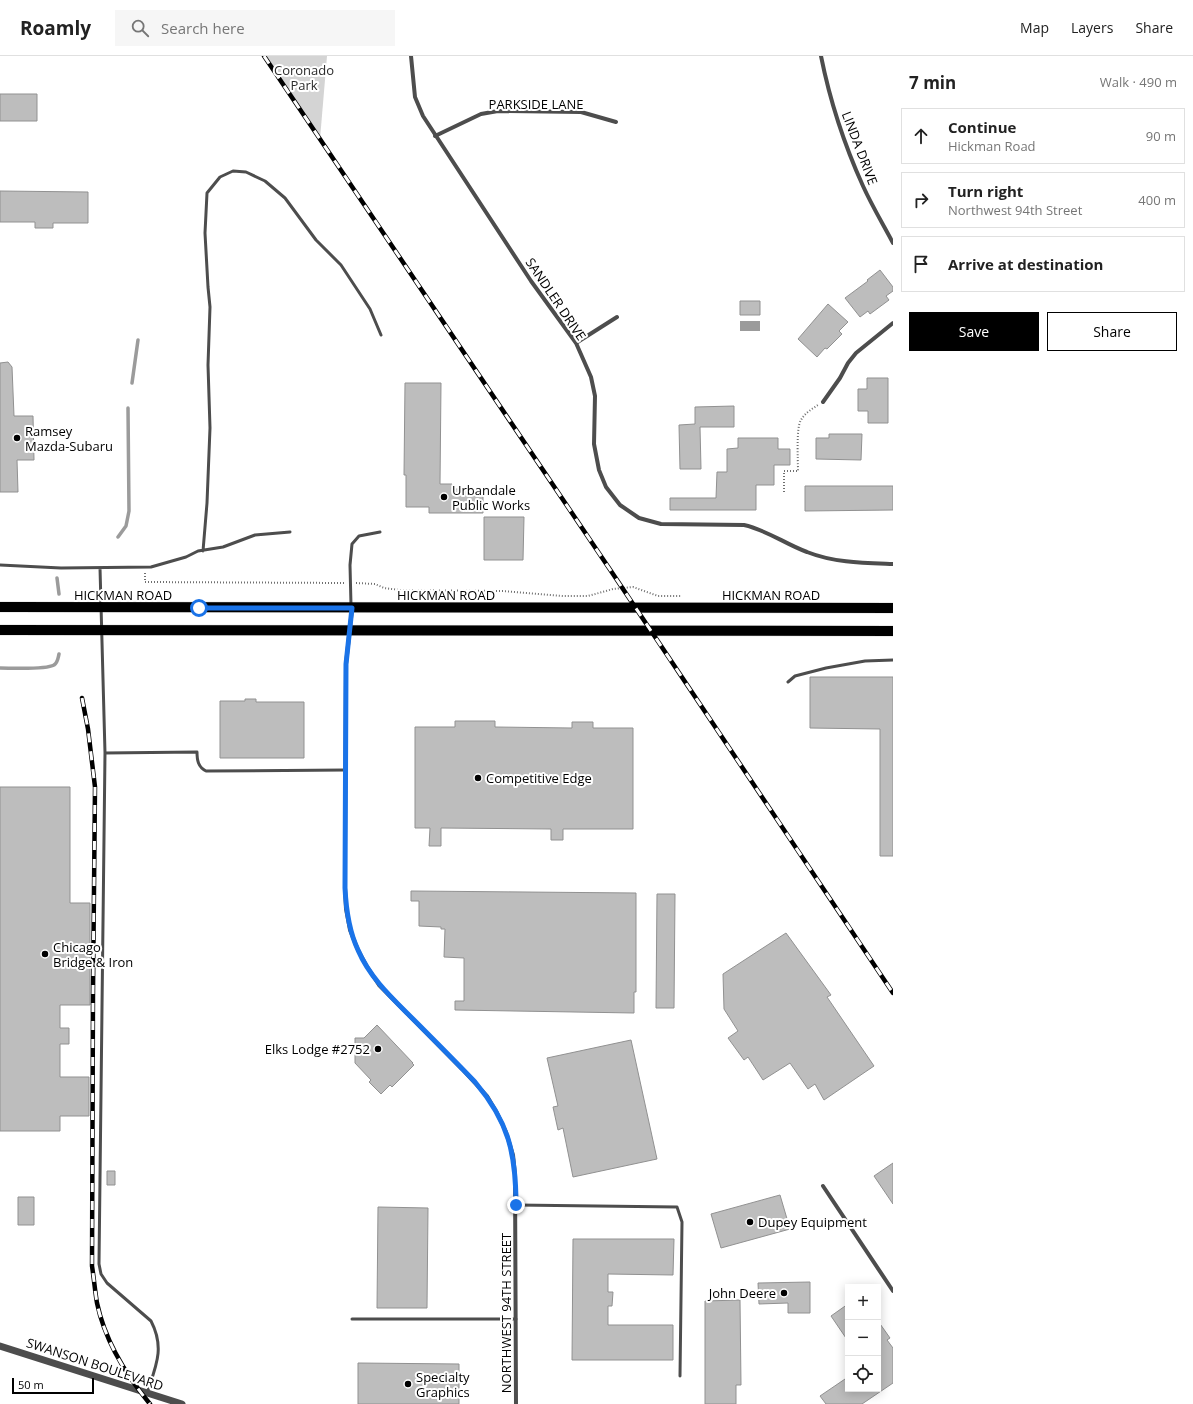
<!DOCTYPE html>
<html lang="en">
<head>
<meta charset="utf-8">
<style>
	:root { --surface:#fff; --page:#f6f6f6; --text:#222; --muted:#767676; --line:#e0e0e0; --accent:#000 }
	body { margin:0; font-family:"Open Sans",sans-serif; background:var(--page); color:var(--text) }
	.controls { position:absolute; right:12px; bottom:12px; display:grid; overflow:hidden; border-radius:0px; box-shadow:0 2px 10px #0003 }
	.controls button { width:36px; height:36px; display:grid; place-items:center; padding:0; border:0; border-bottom:1px solid var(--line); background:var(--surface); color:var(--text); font:20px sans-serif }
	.scale { position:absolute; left:12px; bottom:10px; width:82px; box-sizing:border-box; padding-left:4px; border:2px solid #000; border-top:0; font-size:11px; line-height:14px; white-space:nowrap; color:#000; -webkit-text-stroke:3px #fff; paint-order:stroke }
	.stop { position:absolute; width:12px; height:12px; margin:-9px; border:3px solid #1a73e8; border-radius:50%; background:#fff }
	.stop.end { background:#1a73e8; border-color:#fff; box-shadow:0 1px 4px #0008 }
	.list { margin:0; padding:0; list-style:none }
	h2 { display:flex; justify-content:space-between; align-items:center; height:52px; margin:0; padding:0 16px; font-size:17px }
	h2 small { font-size:13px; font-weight:400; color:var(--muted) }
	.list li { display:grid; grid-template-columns:26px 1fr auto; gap:12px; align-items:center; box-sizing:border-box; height:56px; margin:0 8px 8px; padding:0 8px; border:1px solid var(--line); border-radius:0px }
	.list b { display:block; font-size:15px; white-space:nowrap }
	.list p { margin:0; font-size:13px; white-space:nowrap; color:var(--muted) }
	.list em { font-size:13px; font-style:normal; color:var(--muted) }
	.actions { display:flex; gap:8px; padding:12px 16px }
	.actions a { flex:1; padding:9px 0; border:1px solid var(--accent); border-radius:0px; text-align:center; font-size:14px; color:var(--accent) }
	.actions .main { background:var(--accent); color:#fff }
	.icon { flex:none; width:22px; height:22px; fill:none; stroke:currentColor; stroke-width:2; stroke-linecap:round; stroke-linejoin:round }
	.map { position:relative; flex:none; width:893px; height:1348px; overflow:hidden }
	header { display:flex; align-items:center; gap:24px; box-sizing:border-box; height:56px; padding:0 20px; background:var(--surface); border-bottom:1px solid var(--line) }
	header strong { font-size:19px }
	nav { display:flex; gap:22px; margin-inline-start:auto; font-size:14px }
	.search { width:280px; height:36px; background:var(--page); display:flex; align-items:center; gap:10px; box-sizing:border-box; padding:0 14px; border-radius:0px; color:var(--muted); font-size:15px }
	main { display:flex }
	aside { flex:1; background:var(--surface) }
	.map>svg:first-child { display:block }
	.green { fill:#d4d4d4 }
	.water { fill:#9b9b9b }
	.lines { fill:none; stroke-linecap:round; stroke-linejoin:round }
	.stream { stroke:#9b9b9b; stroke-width:3.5 }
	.building { fill:#bdbdbd; stroke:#919191 }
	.primary-casing { stroke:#dbdbdb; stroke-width:11 }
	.path { stroke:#6f6f6f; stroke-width:2; stroke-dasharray:1 2; stroke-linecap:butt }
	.service { stroke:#4d4d4d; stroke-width:3 }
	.minor { stroke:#4d4d4d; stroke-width:4 }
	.tertiary { stroke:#4d4d4d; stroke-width:7 }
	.primary { stroke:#000; stroke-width:10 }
	.rail-casing { stroke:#000; stroke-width:4.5 }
	.rail { stroke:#fff; stroke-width:3; stroke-dasharray:9; stroke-linecap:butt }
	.route { stroke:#1a73e8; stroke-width:5 }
	.poi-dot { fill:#000; stroke:#fff; stroke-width:1.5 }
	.labels { text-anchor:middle; stroke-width:4; stroke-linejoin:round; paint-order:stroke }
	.park-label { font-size:13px; fill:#2b2b2b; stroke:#fff }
	.street-label { font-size:13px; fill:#000; stroke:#fff }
	.poi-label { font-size:13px; fill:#000; stroke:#fff; text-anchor:start }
</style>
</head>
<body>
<header>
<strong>Roamly</strong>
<div class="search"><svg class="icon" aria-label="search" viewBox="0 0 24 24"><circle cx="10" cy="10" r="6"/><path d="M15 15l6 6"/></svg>Search here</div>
<nav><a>Map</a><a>Layers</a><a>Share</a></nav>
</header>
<main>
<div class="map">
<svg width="893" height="1348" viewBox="0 0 893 1348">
	<rect width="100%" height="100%" fill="#fff"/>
	<path class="green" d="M264 0H327L320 83Z"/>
	<path class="water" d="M740 265H760V275H740Z"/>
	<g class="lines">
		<path class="stream" d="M132 327 138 284
			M118 481 126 470 129 455 128 352
			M57 522 59 538
			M0 612C12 612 45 614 54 609 58 606 58 602 59 598"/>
	</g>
	<path class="building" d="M0 38H37V65H0Z
		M0 135 88 136V167H53V172H35V166H0Z
		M880 214 893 231V235L886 240 889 244 870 258 868 255 860 261 845 242 868 225 867 224Z
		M740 245H760V259H740Z
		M828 248 848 266 839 275 842 278 827 293 825 292 817 301 798 283Z
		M8 306 12 311 14 360H33L34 404H17L18 436H0V307Z
		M867 322H888V367H868V355H858V333H867Z
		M405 327H441L440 428H452V433H483V457H429V451H406V419H404Z
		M734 350V371H700L701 413H680L679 369 695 368V351Z
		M829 378H862L861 404 816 403V382H829Z
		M738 382H778V393H790V409H774V429H756V454H670V442H716L717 416H727V393L738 392Z
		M805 430H893V454L805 455Z
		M484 461H524L523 504H484Z
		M810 621H893V800H880V673L810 672Z
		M245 643H256V646H304V702H220V645H245Z
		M455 665H495V671L572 672V666H593V672H633V773H563V784H551V773L441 772V790H429L430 772H415V671H455Z
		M0 731H70V847H90V949H60V972H69V988H60V1021H89V1060H60V1075H0Z
		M411 835 636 837V936H634V957L455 954V945H464V902L444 901 445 873H441V871L419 870V845H411Z
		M657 838H675L674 952H656Z
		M786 877 831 939 827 941 874 1010 824 1044 815 1028 808 1033 790 1007 763 1024 748 1001 744 1004 728 982 738 975 724 953 723 918Z
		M377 969 413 1007H412L414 1009 392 1031 390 1029 381 1038 369 1026 371 1024 355 1007V982H364Z
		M631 984 657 1103 573 1121 563 1072 558 1074 553 1051 558 1050 547 1002Z
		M893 1107V1148L874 1120Z
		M107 1115H115V1129H107Z
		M780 1139 790 1173 721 1192 711 1158Z
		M18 1141H34V1169H18Z
		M378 1151 428 1152 427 1252H377Z
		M573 1183H674L673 1219 608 1218V1236H613L612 1250H608V1269H673V1304H572Z
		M810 1226V1257H788V1247L759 1248 758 1227Z
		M740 1244 741 1329H736V1348H705V1245Z
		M848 1248V1285L831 1260Z
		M878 1265 890 1282 887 1284 893 1292V1327L862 1348H826L820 1340 848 1321V1333H878Z
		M358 1307 459 1308V1348H358Z"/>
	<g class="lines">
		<defs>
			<path id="primary" d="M0 551 893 552
				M0 574 893 575"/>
		</defs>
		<use href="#primary" class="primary-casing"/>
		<path class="path" d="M784 436V415H798C798 404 796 371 801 364 805 357 812 353 818 349
			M145 517V526L344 527
			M356 527 375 528 384 532 400 534 503 535 563 540H588L613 533 633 531 658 540H682"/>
		<path class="service" d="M203 495 207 447 210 372 208 309 210 251 208 231 205 177 207 137 220 121 233 115 246 116 265 125 285 142 316 184 341 209 370 253 381 279
			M0 509 61 512 151 511 186 501 198 495 223 491 255 479 290 476
			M100 512 105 697 197 696C197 704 198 711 206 715L345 714
			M351 549 350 509 352 488 359 480 380 476
			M788 626 795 620 826 612 865 605 893 604
			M105 697 99 1208 101 1218 107 1227 151 1265C165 1292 156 1310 147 1337
			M516 1149 677 1151 682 1166 680 1320
			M352 1263H516"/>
		<path class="minor" d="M411 0 415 41 423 60 531 225 576 287 591 321 595 340 594 388 599 414 606 431 620 449 639 462 661 468 744 469C767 474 785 488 807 496 835 507 864 507 893 508
			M821 0C830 45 844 88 863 130 872 150 883 168 893 187
			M435 80 481 58 498 55 581 56 616 66
			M576 287 617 261
			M823 346 840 322 848 307 856 297 893 267
			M352 553 346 608 345 793V832L346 853 350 874 358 894 366 909 379 929 462 1013 487 1040 497 1057 506 1076 513 1099 515 1119 516 1348
			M823 1130 893 1235"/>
		<path class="tertiary" d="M0 1290 182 1348"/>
		<use href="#primary" class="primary"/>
		<defs>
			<path id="rail" d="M264 0 611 515 893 937
				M82 642 88 673 95 731 93 935 92 1210C94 1223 95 1235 97 1247 105 1285 126 1319 150 1348"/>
		</defs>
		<use href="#rail" class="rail-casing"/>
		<use href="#rail" class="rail"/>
	</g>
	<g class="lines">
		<path class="route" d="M199 552H352L346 608 345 832C346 853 349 875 358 894 370 922 392 942 413 963 434 984 455 1005 475 1026 509 1066 516 1098 516 1149"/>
	</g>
	<g class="poi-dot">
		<circle cx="17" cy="382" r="4"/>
		<circle cx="444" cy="441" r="4"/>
		<circle cx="478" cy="722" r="4"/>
		<circle cx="45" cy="898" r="4"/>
		<circle cx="378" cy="993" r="4"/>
		<circle cx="750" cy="1166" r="4"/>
		<circle cx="784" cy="1237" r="4"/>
		<circle cx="408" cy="1328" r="4"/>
	</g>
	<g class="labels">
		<g class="park-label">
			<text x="304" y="19">Coronado<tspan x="304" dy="15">Park</tspan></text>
		</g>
		<g class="street-label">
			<text x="536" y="53">PARKSIDE LANE</text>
			<text transform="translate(860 92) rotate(69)" y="5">LINDA DRIVE</text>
			<text transform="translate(556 243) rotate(56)" y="5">SANDLER DRIVE</text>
			<text x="123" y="544">HICKMAN ROAD</text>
			<text x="446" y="544">HICKMAN ROAD</text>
			<text x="771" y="544">HICKMAN ROAD</text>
			<text transform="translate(506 1257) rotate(-90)" y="5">NORTHWEST 94TH STREET</text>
			<text transform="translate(95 1308) rotate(18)" y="5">SWANSON BOULEVARD</text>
		</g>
		<g class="poi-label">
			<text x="25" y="380">Ramsey<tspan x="25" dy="15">Mazda-Subaru</tspan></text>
			<text x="452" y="439">Urbandale<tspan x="452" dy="15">Public Works</tspan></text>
			<text x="486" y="727">Competitive Edge</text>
			<text x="53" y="896">Chicago<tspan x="53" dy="15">Bridge &amp; Iron</tspan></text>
			<text x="370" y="998" text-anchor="end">Elks Lodge #2752</text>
			<text x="758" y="1171">Dupey Equipment</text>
			<text x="776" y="1242" text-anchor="end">John Deere</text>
			<text x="416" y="1326">Specialty<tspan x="416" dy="15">Graphics</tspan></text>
		</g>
	</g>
</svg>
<div class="controls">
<button>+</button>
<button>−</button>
<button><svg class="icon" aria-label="locate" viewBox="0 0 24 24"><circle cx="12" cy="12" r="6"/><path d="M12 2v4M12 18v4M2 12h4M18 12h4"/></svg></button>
</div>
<div class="scale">50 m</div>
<div class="stop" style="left:199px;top:552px"></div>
<div class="stop end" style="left:516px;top:1149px"></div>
</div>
<aside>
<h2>7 min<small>Walk · 490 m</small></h2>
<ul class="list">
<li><svg class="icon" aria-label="ahead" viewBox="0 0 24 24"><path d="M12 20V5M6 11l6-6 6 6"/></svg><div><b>Continue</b><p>Hickman Road</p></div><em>90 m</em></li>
<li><svg class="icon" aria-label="right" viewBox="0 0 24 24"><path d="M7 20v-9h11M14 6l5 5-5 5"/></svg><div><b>Turn right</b><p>Northwest 94th Street</p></div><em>400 m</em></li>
<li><svg class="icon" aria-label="arrive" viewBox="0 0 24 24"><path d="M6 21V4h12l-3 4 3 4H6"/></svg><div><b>Arrive at destination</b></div></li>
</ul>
<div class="actions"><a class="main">Save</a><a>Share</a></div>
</aside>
</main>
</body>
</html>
